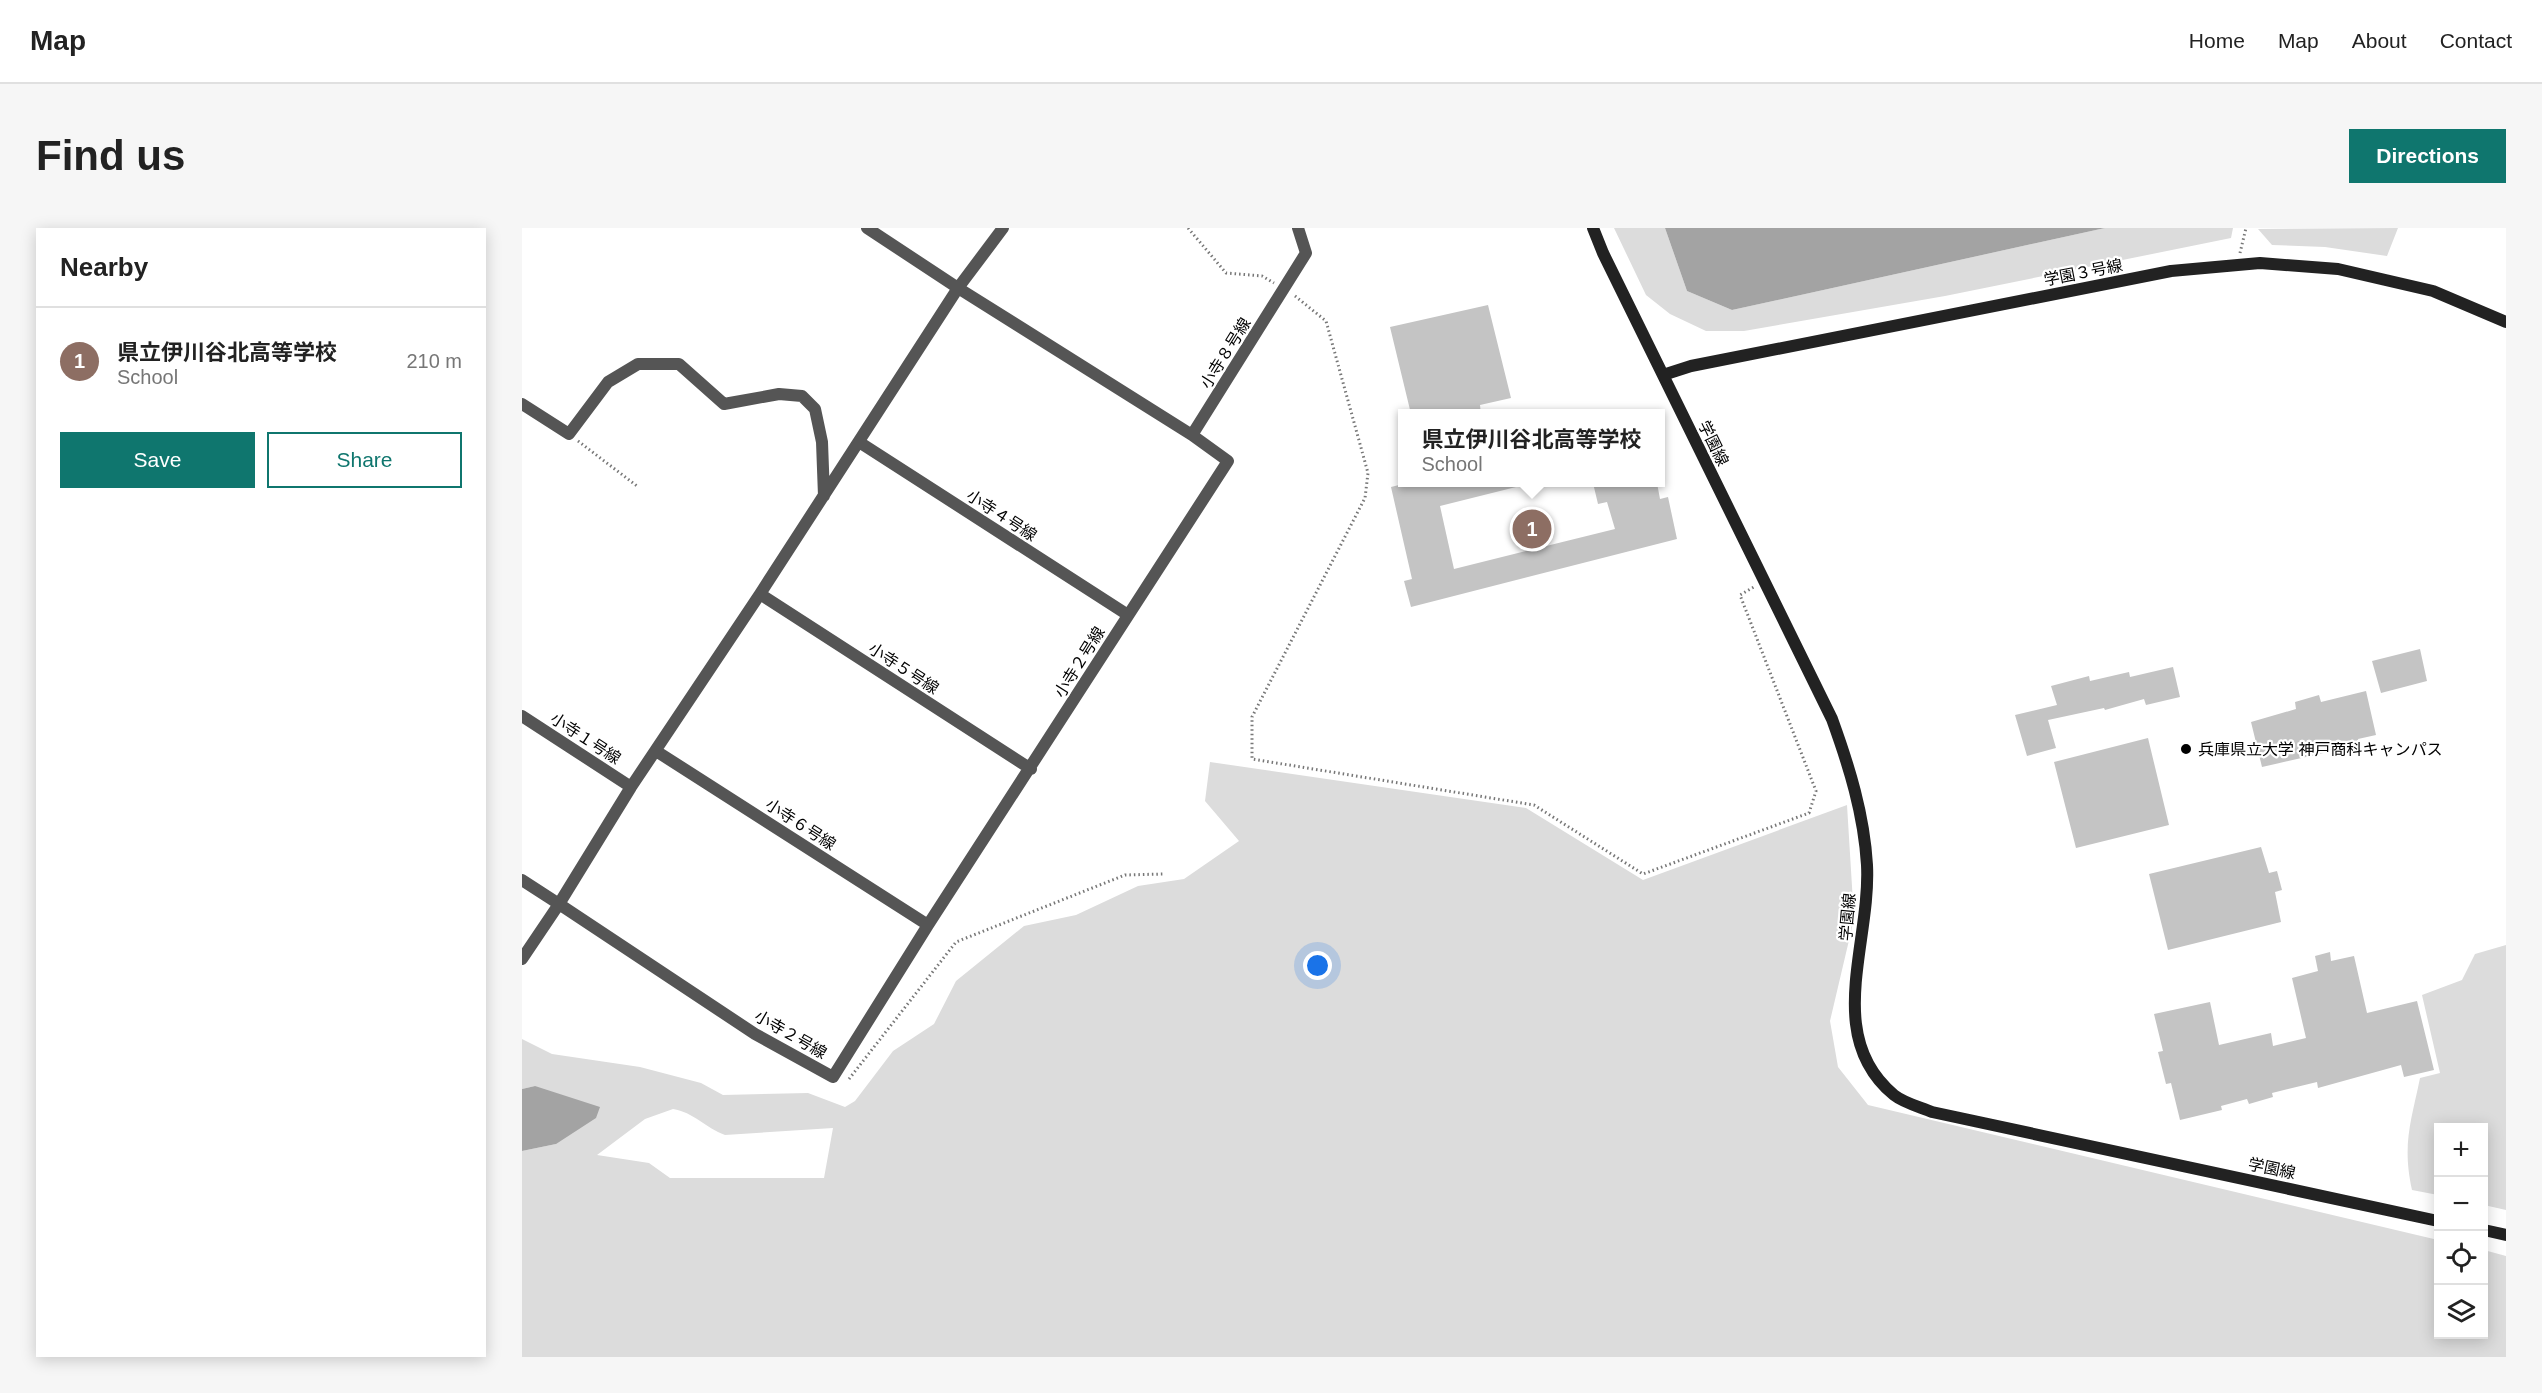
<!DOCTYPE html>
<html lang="en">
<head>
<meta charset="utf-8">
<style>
	:root { --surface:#fff; --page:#f6f6f6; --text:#222; --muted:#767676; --line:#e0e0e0; --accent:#0f766e }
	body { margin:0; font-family:Arial,"Noto Sans JP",sans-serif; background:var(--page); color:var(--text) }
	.controls { position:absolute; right:18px; bottom:18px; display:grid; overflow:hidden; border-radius:0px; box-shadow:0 3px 15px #0003 }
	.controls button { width:54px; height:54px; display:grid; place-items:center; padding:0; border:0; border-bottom:2px solid var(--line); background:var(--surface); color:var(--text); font:30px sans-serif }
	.you { position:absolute; left:796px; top:738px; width:21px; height:21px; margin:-15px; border:4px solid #fff; border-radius:50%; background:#1a73e8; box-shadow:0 0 0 9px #1a73e833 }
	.badge { display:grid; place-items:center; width:39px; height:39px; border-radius:50%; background:var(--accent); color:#fff; font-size:20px; font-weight:700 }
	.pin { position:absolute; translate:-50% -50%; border:3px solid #fff; box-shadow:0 2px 6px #0006 }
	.popup { position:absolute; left:876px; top:181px; width:267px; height:78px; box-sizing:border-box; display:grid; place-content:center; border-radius:0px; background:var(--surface); filter:drop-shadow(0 2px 4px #0005); font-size:20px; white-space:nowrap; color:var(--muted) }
	.popup b { font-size:22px; color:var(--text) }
	.popup::after { content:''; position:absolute; left:50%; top:100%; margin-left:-12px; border:12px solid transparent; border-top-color:var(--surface) }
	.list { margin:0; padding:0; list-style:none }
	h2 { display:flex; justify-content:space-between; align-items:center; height:78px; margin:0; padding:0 24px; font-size:26px }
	h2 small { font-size:20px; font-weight:400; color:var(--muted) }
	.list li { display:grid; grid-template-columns:39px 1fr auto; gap:18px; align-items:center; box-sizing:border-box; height:108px; padding:0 24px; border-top:2px solid var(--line) }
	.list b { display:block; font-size:22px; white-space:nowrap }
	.list p { margin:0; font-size:20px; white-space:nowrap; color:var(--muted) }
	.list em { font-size:20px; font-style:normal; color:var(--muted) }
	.actions { display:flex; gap:12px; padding:18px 24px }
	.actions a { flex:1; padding:14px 0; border:2px solid var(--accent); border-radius:0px; text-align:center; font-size:21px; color:var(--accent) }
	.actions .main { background:var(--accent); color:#fff }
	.icon { flex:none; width:33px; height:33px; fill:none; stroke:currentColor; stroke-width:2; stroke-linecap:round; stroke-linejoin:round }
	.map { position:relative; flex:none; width:1984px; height:1129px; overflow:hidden; border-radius:0px }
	header { display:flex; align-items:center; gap:36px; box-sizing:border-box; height:84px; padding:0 30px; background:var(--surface); border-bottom:2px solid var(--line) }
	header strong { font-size:28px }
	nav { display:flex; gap:33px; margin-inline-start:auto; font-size:21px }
	.intro { display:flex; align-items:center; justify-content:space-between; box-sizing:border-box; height:144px; padding:0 36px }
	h1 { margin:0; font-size:42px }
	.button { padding:15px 27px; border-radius:0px; background:var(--accent); color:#fff; font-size:21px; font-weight:700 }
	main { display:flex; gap:36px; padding:0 36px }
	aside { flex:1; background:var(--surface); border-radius:0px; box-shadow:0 3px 15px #0003 }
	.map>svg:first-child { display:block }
	.green { fill:#dcdcdc; fill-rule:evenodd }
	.water { fill:#a3a3a3 }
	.building { fill:#c4c4c4 }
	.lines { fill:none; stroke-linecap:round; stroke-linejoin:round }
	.path { stroke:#777; stroke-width:3; stroke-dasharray:1.5 3; stroke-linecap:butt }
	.street { stroke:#555; stroke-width:12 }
	.secondary { stroke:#222; stroke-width:12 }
	.poi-dot { fill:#000; stroke:#fff; stroke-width:2 }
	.labels { text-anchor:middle; stroke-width:4.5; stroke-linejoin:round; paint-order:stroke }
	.street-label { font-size:16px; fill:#000; stroke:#fff }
	.poi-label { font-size:16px; fill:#000; stroke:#fff; text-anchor:start }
</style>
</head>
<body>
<header>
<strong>Map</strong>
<nav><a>Home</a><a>Map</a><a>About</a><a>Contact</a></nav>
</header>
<div class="intro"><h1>Find us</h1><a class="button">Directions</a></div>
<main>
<aside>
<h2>Nearby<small></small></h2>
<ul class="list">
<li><span class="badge" style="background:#8d6e63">1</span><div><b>県立伊川谷北高等学校</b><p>School</p></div><em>210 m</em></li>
</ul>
<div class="actions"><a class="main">Save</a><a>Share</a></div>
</aside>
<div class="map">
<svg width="1984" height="1129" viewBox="0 0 1984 1129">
	<rect width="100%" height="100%" fill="#fff"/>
	<path class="green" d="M1092 0H1143L1165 63 1210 82 1583 0H1711L1709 10 1423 68 1222 103H1184L1148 86 1124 67Z
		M1876 0 1865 28 1803 19 1750 17 1736 1Z
		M688 534 1004 580 1121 652 1325 577 1332 691 1308 793 1316 839 1346 877 1916 1012V1106H1962V1022L1984 1028V1129H0V923L34 916 13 858 0 861V811L30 826 118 839 179 855 201 867 286 865 323 879 333 873 371 823 412 796 434 753 502 698 554 687 616 658 662 651 717 613 683 573ZM151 881C171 884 184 900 203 907L311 900 302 950H148L127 935 75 927 123 891Z
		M1984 717V982L1962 977V900H1916V967L1890 962C1880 916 1889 894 1898 850L1918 845 1900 767 1940 752 1953 726Z"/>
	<path class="water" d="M1143 0H1583L1210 82 1165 63Z
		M13 858 78 879 74 890 34 916 0 923V861Z"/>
	<path class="building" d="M966 77 989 170 958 177 959 186H889L868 99Z
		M885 255H993L994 259 918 278 932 341 1093 301 1085 274 1076 276 1071 255H1135L1138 271 1146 269 1155 311 889 379 882 353 890 351 869 259Z
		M1898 421 1905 453 1859 465 1850 433Z
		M1651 439 1658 469 1624 477 1622 471 1583 482 1582 480 1526 492 1534 520 1505 528 1493 487 1535 477 1529 458 1567 448 1568 453 1607 444 1608 449Z
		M1844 463 1854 507 1836 511 1837 517 1740 539 1729 494 1774 481 1773 474 1797 467 1799 474Z
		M1626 510 1647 597 1554 620 1532 534Z
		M1739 619 1747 645 1755 643 1760 662 1753 664 1759 694 1646 722 1627 646Z
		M1808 724 1809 733 1832 728 1845 785 1895 773 1912 842 1882 849 1879 837 1796 860 1795 854 1750 865 1751 869 1727 876 1725 871 1699 878 1700 882 1658 892 1649 855 1644 856 1636 824 1641 823 1632 786 1688 774 1697 817 1749 805 1751 818 1784 810 1770 750 1796 743 1793 728Z"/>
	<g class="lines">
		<path class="path" d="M666 0 704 45 740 48 752 55
			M1718 25 1724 0
			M773 68 804 93 846 245 843 270 730 489V531L1012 577 1121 646 1287 585 1294 563 1218 367 1232 359
			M56 213 115 258
			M327 851 434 714 603 647 641 646"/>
		<path class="street" d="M345 0 436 60 481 0
			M436 60 670 207 706 233 406 697 311 849 233 806 37 676 109 559 238 366Z
			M0 176 47 206 86 154 116 136H157L202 176 257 166 280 168 293 181 300 214 302 268
			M670 207 784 25 776 0
			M337 214 606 387
			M238 366 509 541
			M0 488 109 559
			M134 523 406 697
			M0 652 37 676 0 731"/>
		<path class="secondary" d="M1071 0 1081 25 1310 491C1327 538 1342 586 1345 637 1349 716 1301 808 1372 867 1382 875 1398 879 1410 884L1916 993
			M1141 147 1169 138 1649 43 1738 35 1816 41 1911 63 1984 94
			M1962 1002 1984 1007"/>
	</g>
	<circle class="poi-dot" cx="1664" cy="521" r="6"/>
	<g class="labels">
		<g class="street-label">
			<text transform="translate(1561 44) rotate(-11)" y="6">学園３号線</text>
			<text transform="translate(703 125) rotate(-58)" y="6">小寺８号線</text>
			<text transform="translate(1192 215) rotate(64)" y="6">学園線</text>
			<text transform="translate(480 287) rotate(33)" y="6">小寺４号線</text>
			<text transform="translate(557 434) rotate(-58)" y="6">小寺２号線</text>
			<text transform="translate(382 440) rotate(33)" y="6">小寺５号線</text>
			<text transform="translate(64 510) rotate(33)" y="6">小寺１号線</text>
			<text transform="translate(279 596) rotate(33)" y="6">小寺６号線</text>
			<text transform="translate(1325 689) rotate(-85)" y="6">学園線</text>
			<text transform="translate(269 806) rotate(30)" y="6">小寺２号線</text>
			<text transform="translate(1750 940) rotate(12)" y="6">学園線</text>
		</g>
		<g class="poi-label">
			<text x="1676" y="527">兵庫県立大学 神戸商科キャンパス</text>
		</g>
	</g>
</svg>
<div class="controls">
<button>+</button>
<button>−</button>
<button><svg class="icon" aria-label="locate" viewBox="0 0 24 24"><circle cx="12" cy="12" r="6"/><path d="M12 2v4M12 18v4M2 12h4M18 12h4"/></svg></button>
<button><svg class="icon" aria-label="layers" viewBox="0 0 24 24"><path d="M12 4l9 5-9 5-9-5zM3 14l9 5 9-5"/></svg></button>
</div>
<div class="you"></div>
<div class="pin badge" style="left:1010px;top:301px;background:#8d6e63">1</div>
<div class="popup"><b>県立伊川谷北高等学校</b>School</div>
</div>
</main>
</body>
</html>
